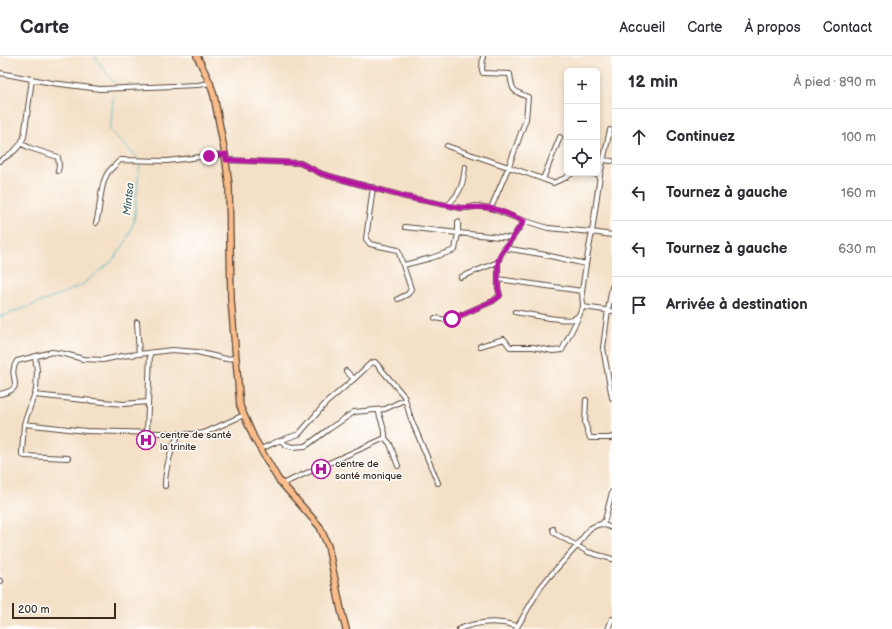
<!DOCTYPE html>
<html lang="fr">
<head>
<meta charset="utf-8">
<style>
	:root { --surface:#fff; --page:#f7f7f7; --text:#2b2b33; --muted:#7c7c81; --line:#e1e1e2 }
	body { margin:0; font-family:"Balsamiq Sans",sans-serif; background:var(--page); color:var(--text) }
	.controls { position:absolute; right:12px; top:12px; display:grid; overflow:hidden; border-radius:6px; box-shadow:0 2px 6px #0003 }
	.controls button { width:36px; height:36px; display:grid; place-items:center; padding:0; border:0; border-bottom:1px solid var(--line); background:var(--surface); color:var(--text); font:20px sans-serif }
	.scale { position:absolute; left:12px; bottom:10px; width:104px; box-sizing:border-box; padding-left:4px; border:2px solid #3b2a1e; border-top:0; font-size:11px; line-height:14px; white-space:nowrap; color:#3b2a1e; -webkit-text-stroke:3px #fff; paint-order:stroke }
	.stop { position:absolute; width:12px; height:12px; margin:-9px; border:3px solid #b5179e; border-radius:50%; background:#fff }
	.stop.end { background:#b5179e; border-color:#fff; box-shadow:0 1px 4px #0008 }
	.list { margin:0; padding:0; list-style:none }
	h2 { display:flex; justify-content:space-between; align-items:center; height:52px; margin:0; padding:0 16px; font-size:17px }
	h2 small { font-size:13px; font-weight:400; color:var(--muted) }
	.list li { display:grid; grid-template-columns:26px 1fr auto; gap:12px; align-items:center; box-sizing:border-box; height:56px; padding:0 16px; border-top:1px solid var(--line) }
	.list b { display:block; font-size:15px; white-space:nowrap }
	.list em { font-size:13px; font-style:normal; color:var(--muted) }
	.icon { flex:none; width:22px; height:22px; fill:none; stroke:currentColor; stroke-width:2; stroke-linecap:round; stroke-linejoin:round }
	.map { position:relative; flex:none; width:612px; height:573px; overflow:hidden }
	header { display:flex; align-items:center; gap:24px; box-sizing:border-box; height:56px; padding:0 20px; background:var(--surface); border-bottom:1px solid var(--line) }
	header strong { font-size:19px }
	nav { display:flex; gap:22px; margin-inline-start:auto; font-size:14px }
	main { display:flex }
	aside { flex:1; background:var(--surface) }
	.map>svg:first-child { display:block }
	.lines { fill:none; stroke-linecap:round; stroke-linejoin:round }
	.stream { stroke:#4ab7c5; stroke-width:1 }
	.minor-casing { stroke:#574537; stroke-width:6 }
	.major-casing { stroke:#574537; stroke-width:8 }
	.minor { stroke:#fff; stroke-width:4 }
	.major { stroke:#f9bc8a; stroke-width:5.5 }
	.route { stroke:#b5179e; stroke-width:5 }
	.labels { text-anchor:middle; stroke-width:3; stroke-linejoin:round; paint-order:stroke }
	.poi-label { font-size:10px; fill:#3b2a1e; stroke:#fff; text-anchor:start }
	.water-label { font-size:11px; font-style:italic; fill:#416261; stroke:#fff }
</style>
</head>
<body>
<header>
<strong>Carte</strong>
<nav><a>Accueil</a><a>Carte</a><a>À propos</a><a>Contact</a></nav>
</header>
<main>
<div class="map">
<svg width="612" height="573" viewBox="0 0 612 573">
	<rect width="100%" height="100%" fill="#fff"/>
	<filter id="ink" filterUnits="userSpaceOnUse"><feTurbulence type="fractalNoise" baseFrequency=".025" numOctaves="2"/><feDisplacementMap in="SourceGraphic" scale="8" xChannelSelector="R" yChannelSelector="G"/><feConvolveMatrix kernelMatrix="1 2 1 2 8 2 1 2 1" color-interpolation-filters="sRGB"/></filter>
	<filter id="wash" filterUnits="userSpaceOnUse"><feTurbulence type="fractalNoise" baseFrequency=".012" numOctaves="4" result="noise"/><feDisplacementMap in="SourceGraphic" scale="16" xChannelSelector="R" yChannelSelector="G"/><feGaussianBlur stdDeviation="0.9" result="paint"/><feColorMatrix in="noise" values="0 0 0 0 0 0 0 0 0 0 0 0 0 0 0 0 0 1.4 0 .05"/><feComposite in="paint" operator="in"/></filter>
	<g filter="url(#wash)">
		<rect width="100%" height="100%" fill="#f4e0c6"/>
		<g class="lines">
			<path class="stream" d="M96 0 97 4 114 27
				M114 37 110 75 139 103
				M0 261 49 243 82 229 112 205 126 186 134 166 140 106"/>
		</g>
	</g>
	<g filter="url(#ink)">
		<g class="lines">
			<defs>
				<path id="minor" d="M483 0 482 14 483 17 510 18C512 34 512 35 528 41L526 63 509 110 491 152
					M0 17 52 27 100 33 198 29 210 27
					M610 74 600 119 592 176 586 208 582 235 583 251 612 255
					M22 88 30 92 58 101 59 110 58 115
					M447 90C482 103 518 113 553 127L565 122 573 117
					M226 104 300 107 322 118 406 141 461 152H468L476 150 491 152 519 163 548 172 592 176 612 179
					M603 104 612 105
					M0 105C11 97 19 94 24 81L32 23
					M589 117 600 119
					M543 123 560 81
					M373 131 366 183 370 188 398 194 411 233 408 238 398 243
					M448 149C461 136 463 129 465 111
					M524 165 501 198 498 206V223L582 235
					M96 167C101 152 99 132 107 118 110 113 116 109 120 104L167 105 225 98
					M405 171 458 177 511 182
					M504 192 541 198 586 208
					M404 209 431 202 455 194 458 177V166
					M461 221 498 206
					M612 231 608 254 603 292 612 342
					M515 256C526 258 564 266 573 263 578 262 581 256 583 251
					M435 262 446 264 452 263 493 245 500 239 498 232V223
					M137 266 139 298
					M480 290 504 283 510 291H533L553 295 562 294 580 258
					M35 301 37 314 36 334 24 368 22 396V399L25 400 68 402
					M354 323 371 307 375 306 404 340 411 363 438 427
					M0 338C29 332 5 322 17 305L52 296 65 298 83 303 103 304 122 300 172 294 197 296 226 303 235 302
					M34 339 123 348 148 346
					M586 344 585 367 590 382H610L612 381
					M24 368 86 375 197 378 204 377 244 359
					M147 376 150 297
					M385 382 390 388 398 410
					M281 385 286 389 293 391 306 390 329 373 354 356 385 353 404 344
					M261 393 276 386 299 378 326 347 354 323 346 315
					M282 428 385 382V377L378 354
					M165 430C165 411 171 395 179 377
					M602 468 612 472
					M553 473 554 477 588 496 612 503
					M0 525H1
					M459 573C479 565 497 564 517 570
					M516 573 540 532 549 521 577 490 589 473 597 469 602 468 605 464 612 436
					M608 573 612 563"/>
				<path id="major" d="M197 0 210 27 214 40 225 98 229 130 231 244 240 350 254 382 278 423 320 471 328 490 341 554 346 573"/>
			</defs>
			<use href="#minor" class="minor-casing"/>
			<use href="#major" class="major-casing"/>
			<use href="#minor" class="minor"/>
			<use href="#major" class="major"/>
		</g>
	</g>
	<g class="lines" filter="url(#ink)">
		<path class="route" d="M209 100 226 98V104L300 107 322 118 406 141 461 152C471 152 480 150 490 152 502 154 513 161 524 165L501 198 498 206V232L500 240 493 245 452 263"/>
	</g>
	<defs>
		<symbol id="hospital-ring" viewBox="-11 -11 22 22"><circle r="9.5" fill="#fff" stroke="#b5179e" stroke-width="1.5"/><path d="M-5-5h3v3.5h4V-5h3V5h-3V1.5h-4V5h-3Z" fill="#b5179e"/></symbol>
	</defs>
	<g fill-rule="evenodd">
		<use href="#hospital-ring" x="135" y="373" width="22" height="22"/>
		<use href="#hospital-ring" x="310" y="402" width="22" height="22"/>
	</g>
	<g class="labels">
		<g class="poi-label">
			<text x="160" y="382">centre de santé<tspan x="160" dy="12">la trinite</tspan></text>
			<text x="335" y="411">centre de<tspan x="335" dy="12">santé monique</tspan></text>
		</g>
		<g class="water-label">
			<text transform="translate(128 143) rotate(-84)" y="4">Mintsa</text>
		</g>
	</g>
</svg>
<div class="controls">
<button>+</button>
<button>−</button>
<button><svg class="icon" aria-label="locate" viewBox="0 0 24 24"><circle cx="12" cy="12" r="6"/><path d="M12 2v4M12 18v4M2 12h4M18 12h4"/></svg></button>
</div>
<div class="scale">200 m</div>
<div class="stop" style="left:452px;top:263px"></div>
<div class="stop end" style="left:209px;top:100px"></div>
</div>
<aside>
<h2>12 min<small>À pied · 890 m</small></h2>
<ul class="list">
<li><svg class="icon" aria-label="ahead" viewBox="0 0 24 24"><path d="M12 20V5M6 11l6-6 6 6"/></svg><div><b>Continuez</b></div><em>100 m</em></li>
<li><svg class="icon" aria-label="left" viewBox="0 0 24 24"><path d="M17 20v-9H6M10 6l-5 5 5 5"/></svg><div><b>Tournez à gauche</b></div><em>160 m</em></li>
<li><svg class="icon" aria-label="left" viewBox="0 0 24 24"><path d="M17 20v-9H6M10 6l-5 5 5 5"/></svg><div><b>Tournez à gauche</b></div><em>630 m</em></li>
<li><svg class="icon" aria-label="arrive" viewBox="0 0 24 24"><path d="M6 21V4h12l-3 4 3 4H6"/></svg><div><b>Arrivée à destination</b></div></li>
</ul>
</aside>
</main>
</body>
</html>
